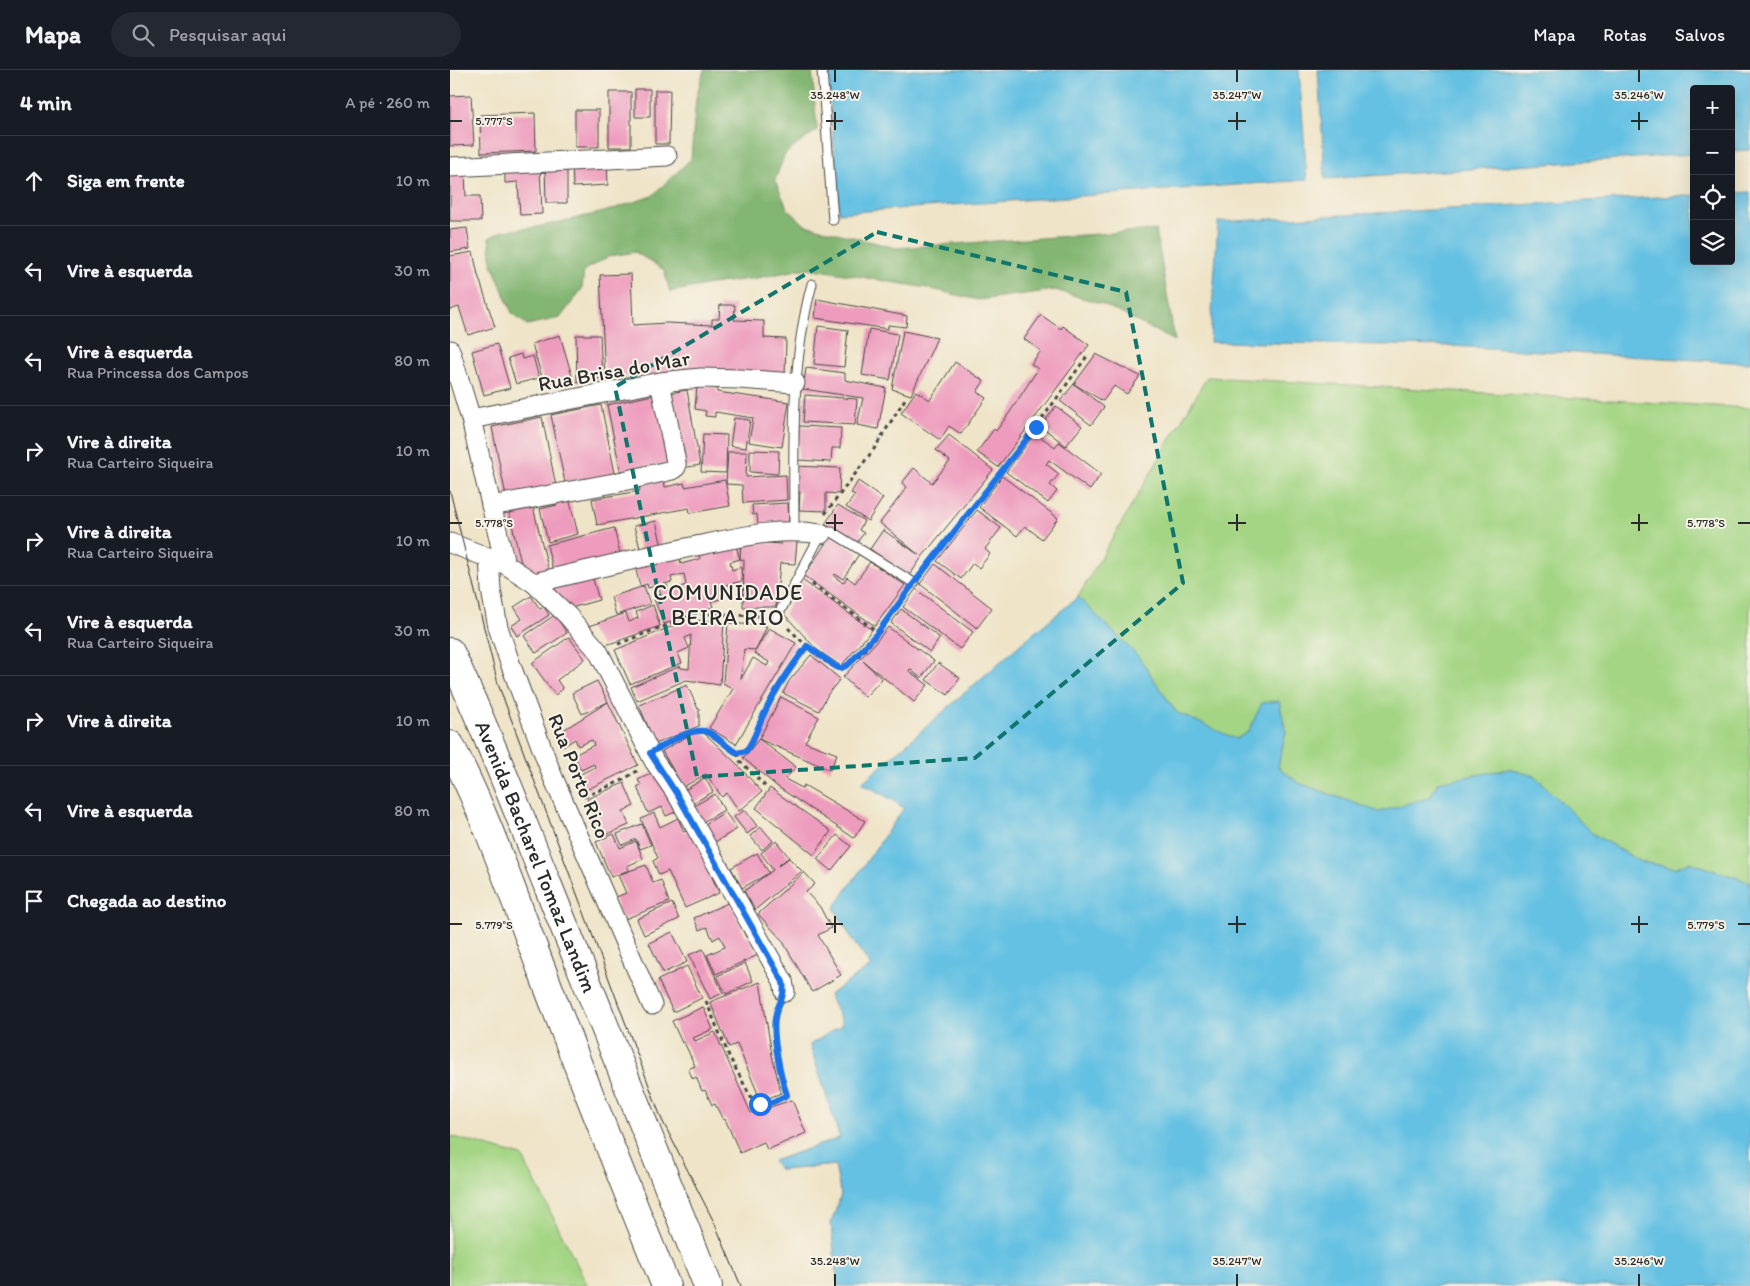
<!DOCTYPE html>
<html lang="pt">
<head>
<meta charset="utf-8">
<style>
	:root { --surface:#171b24; --page:#242831; --text:#f1f3f6; --muted:#9ea1a6; --line:#363941 }
	body { margin:0; font-family:Itim,sans-serif; background:var(--page); color:var(--text) }
	.controls { position:absolute; right:15px; top:15px; display:grid; overflow:hidden; border-radius:5px; box-shadow:0 5px 20px #0002 }
	.controls button { width:45px; height:45px; display:grid; place-items:center; padding:0; border:0; border-bottom:1px solid var(--line); background:var(--surface); color:var(--text); font:25px sans-serif }
	.stop { position:absolute; width:15px; height:15px; margin:-11px; border:4px solid #1a73e8; border-radius:50%; background:#fff }
	.stop.end { background:#1a73e8; border-color:#fff; box-shadow:0 1px 5px #0008 }
	.list { margin:0; padding:0; list-style:none }
	h2 { display:flex; justify-content:space-between; align-items:center; height:65px; margin:0; padding:0 20px; font-size:21px }
	h2 small { font-size:16px; font-weight:400; color:var(--muted) }
	.list li { display:grid; grid-template-columns:32px 1fr auto; gap:15px; align-items:center; box-sizing:border-box; height:90px; padding:0 20px; border-top:1px solid var(--line) }
	.list b { display:block; font-size:19px; white-space:nowrap }
	.list p { margin:0; font-size:16px; white-space:nowrap; color:var(--muted) }
	.list em { font-size:16px; font-style:normal; color:var(--muted) }
	.icon { flex:none; width:28px; height:28px; fill:none; stroke:currentColor; stroke-width:2; stroke-linecap:round; stroke-linejoin:round }
	.map { position:relative; flex:none; width:1300px; height:1216px; overflow:hidden }
	header { display:flex; align-items:center; gap:30px; box-sizing:border-box; height:70px; padding:0 25px; background:var(--surface); border-bottom:1px solid var(--line) }
	header strong { font-size:24px }
	nav { display:flex; gap:28px; margin-inline-start:auto; font-size:18px }
	.search { width:350px; height:45px; background:var(--page); display:flex; align-items:center; gap:12px; box-sizing:border-box; padding:0 18px; border-radius:28px; color:var(--muted); font-size:19px }
	main { display:flex }
	aside { flex:1; background:var(--surface) }
	.map>svg:first-child { display:block }
	.green { fill:#a4d584; stroke:#688058 }
	.forest { fill:#83b672; stroke:#57704e }
	.water { fill:#65c1e3; stroke:#487687 }
	.building { fill:#ee9cbe; fill-rule:evenodd }
	.lines { fill:none; stroke-linecap:round; stroke-linejoin:round }
	.service-casing { stroke:#484743; stroke-width:11 }
	.minor-casing { stroke:#484743; stroke-width:21 }
	.trunk-casing { stroke:#484743; stroke-width:30 }
	.path { stroke:#484743; stroke-width:3; stroke-dasharray:4 4; stroke-linecap:butt }
	.service { stroke:#fff; stroke-width:9 }
	.minor { stroke:#fff; stroke-width:19 }
	.trunk { stroke:#fff; stroke-width:28 }
	.tram { stroke:#2b2b2b; stroke-width:1 }
	.route { stroke:#1a73e8; stroke-width:6 }
	.marked { fill:none; stroke:#0f766e; stroke-width:4; stroke-dasharray:10 6; stroke-linejoin:round }
	.ticks { fill:none; stroke:#2b2b2b; stroke-width:2 }
	.labels { text-anchor:middle; stroke-width:4; stroke-linejoin:round; paint-order:stroke }
	.street-label { font-size:21px; fill:#2b2b2b; stroke:#f7f3e8 }
	.neighbourhood-label { font-size:22px; letter-spacing:1px; fill:#2b2b2b; stroke:#f7f3e8 }
	.ticks-label { font-size:12px; text-anchor:middle; fill:#2b2b2b; stroke:#f7f3e8; stroke-width:4; stroke-linejoin:round; paint-order:stroke }
</style>
</head>
<body>
<header>
<strong>Mapa</strong>
<div class="search"><svg class="icon" aria-label="search" viewBox="0 0 24 24"><circle cx="10" cy="10" r="6"/><path d="M15 15l6 6"/></svg>Pesquisar aqui</div>
<nav><a>Mapa</a><a>Rotas</a><a>Salvos</a></nav>
</header>
<main>
<aside>
<h2>4 min<small>A pé · 260 m</small></h2>
<ul class="list">
<li><svg class="icon" aria-label="ahead" viewBox="0 0 24 24"><path d="M12 20V5M6 11l6-6 6 6"/></svg><div><b>Siga em frente</b></div><em>10 m</em></li>
<li><svg class="icon" aria-label="left" viewBox="0 0 24 24"><path d="M17 20v-9H6M10 6l-5 5 5 5"/></svg><div><b>Vire à esquerda</b></div><em>30 m</em></li>
<li><svg class="icon" aria-label="left" viewBox="0 0 24 24"><path d="M17 20v-9H6M10 6l-5 5 5 5"/></svg><div><b>Vire à esquerda</b><p>Rua Princessa dos Campos</p></div><em>80 m</em></li>
<li><svg class="icon" aria-label="right" viewBox="0 0 24 24"><path d="M7 20v-9h11M14 6l5 5-5 5"/></svg><div><b>Vire à direita</b><p>Rua Carteiro Siqueira</p></div><em>10 m</em></li>
<li><svg class="icon" aria-label="right" viewBox="0 0 24 24"><path d="M7 20v-9h11M14 6l5 5-5 5"/></svg><div><b>Vire à direita</b><p>Rua Carteiro Siqueira</p></div><em>10 m</em></li>
<li><svg class="icon" aria-label="left" viewBox="0 0 24 24"><path d="M17 20v-9H6M10 6l-5 5 5 5"/></svg><div><b>Vire à esquerda</b><p>Rua Carteiro Siqueira</p></div><em>30 m</em></li>
<li><svg class="icon" aria-label="right" viewBox="0 0 24 24"><path d="M7 20v-9h11M14 6l5 5-5 5"/></svg><div><b>Vire à direita</b></div><em>10 m</em></li>
<li><svg class="icon" aria-label="left" viewBox="0 0 24 24"><path d="M17 20v-9H6M10 6l-5 5 5 5"/></svg><div><b>Vire à esquerda</b></div><em>80 m</em></li>
<li><svg class="icon" aria-label="arrive" viewBox="0 0 24 24"><path d="M6 21V4h12l-3 4 3 4H6"/></svg><div><b>Chegada ao destino</b></div></li>
</ul>
</aside>
<div class="map">
<svg width="1300" height="1216" viewBox="0 0 1300 1216">
	<rect width="100%" height="100%" fill="#f7f3e8"/>
	<filter id="ink" filterUnits="userSpaceOnUse"><feTurbulence type="fractalNoise" baseFrequency=".02" numOctaves="2"/><feDisplacementMap in="SourceGraphic" scale="10" xChannelSelector="R" yChannelSelector="G"/><feConvolveMatrix kernelMatrix="1 2 1 2 8 2 1 2 1" color-interpolation-filters="sRGB"/></filter>
	<filter id="wash" filterUnits="userSpaceOnUse"><feTurbulence type="fractalNoise" baseFrequency=".0096" numOctaves="4" result="noise"/><feDisplacementMap in="SourceGraphic" scale="20" xChannelSelector="R" yChannelSelector="G"/><feGaussianBlur stdDeviation="1.12" result="paint"/><feColorMatrix in="noise" values="0 0 0 0 0 0 0 0 0 0 0 0 0 0 0 0 0 1.4 0 .05"/><feComposite in="paint" operator="in"/></filter>
	<g filter="url(#wash)">
		<rect width="100%" height="100%" fill="#efe4c8"/>
		<path class="green" d="M757 307 1300 338V812L1239 792 1225 798 1191 792 1143 764 1085 706 388 1216 381 1154 391 1125 385 1095 330 1100 323 1091 390 1068 360 975 393 954 379 925 421 896 405 874 384 838 454 738 441 729 412 713 573 572 628 527Z
			M0 1066 72 1086 138 1216H0Z"/>
		<path class="forest" d="M254 0H362L367 60 335 84 325 110 337 138 355 155 446 178 706 160 725 271 653 234 605 220 528 230 477 218 358 198 307 208 261 214 220 222 214 200 185 182 160 186 134 200 132 219 110 248 77 255 62 243 42 194 39 168 52 161 88 157 154 142 202 126 241 89 246 28Z"/>
		<path class="water" d="M378 0H849L857 110 389 143Z
			M868 0H1300V80L1281 81V19H1244V84L875 109Z
			M1300 122V293L1001 276 760 272 768 152 1244 125V191H1281V123Z
			M628 527 688 586 726 642 786 669 798 662 812 633 829 631 836 662 828 697 849 713 929 742 980 727 988 712 1059 699 1085 706 1143 764 1191 792 1225 798 1239 792 1300 812V1216H388L381 1154 391 1125 385 1095 330 1100 323 1091 390 1068 360 975 393 954 379 925 421 896 405 874 384 838 454 738 441 729 412 713 573 572Z"/>
		<g id="blocks">
			<path class="building" d="M185 19H200V47H185Z
				M205 20H220L219 74H205Z
				M159 22H181V77H159Z
				M21 25 24 75 0 76V26Z
				M125 40H149V77H125Z
				M85 43 86 81 31 83 30 45Z
				M157 91 158 115 123 117 122 92Z
				M95 95H117V133H96Z
				M90 96 92 144 70 145 68 112 55 113V98Z
				M15 102 16 126H30L31 151H0V103Z
				M17 158 20 179 0 182V160Z
				M23 182 28 205 45 257 18 265 9 237 0 240V186Z
				M181 204 183 255 216 253 262 255V249H269L270 235H285L284 250 314 251V268L336 269 335 306 238 304 155 308 150 205Z
				M367 229 457 246 456 257 438 255V259L365 248Z
				M591 245 611 259 613 256 639 275 548 397 527 382 544 359 546 361 560 342 588 299 581 294 591 281 574 269Z
				M368 256 398 260 394 297 364 294Z
				M419 259 448 264 440 310 412 305Z
				M453 261 487 268 461 325 442 319Z
				M110 265 122 306 94 314 82 274Z
				M126 265H150L152 308 127 313Z
				M47 274 60 318 34 325 22 281Z
				M71 284 72 289 83 286 89 308 66 314 58 288Z
				M646 284 690 306 677 324 664 316 653 331 624 314Z
				M505 292 534 311 527 322 536 328 511 364 499 356 490 370 451 343 466 321 480 330Z
				M356 298 395 303V310L436 318 428 359 407 355 413 328 353 319Z
				M624 314 654 337 641 355 610 331Z
				M247 316 267 317V322L339 332 332 377 299 372 303 348 265 342V347L255 346 256 341 245 339Z
				M237 320 250 395 232 398 220 323Z
				M207 324 221 393 171 403 157 335Z
				M355 325 407 329 405 355 353 352Z
				M151 335 165 403 115 413 101 345Z
				M606 336 632 356 616 376 591 356Z
				M92 347 106 416 56 426 42 357Z
				M284 348 300 350 296 378 280 376Z
				M349 356 391 358 390 378H382L381 392 348 390Z
				M585 363 605 377 609 372 651 404 640 420 599 390 596 394 609 404 600 415 607 421 598 433 556 402Z
				M253 364 277 365 276 403 251 402Z
				M499 365 543 400 472 487 459 506 420 479 433 460 469 485 430 453 457 417 452 413 464 398 482 413 500 391 486 380Z
				M300 380 329 381 328 404 300 402Z
				M278 382H297L296 407 336 405 337 430 293 433 292 415 276 414Z
				M345 396 390 398 389 424 376 423V441L349 440 350 422H344Z
				M552 406 608 448 592 469 575 456 567 466 529 437Z
				M214 410 215 417 234 413 235 417 275 410 280 436 240 443 239 438 147 455 142 429 190 421 189 415Z
				M408 411 433 428 418 451 396 437 405 425 401 423Z
				M119 428 128 464 98 472 90 439 107 435 106 431Z
				M338 433 339 454 308 455 307 444 303 445 302 435Z
				M388 435 414 451 409 460 414 463 406 474 375 454Z
				M83 437 100 506 86 509 72 497 59 442Z
				M527 440 551 458 535 479 540 484 529 498 523 493 511 509 487 491Z
				M206 451 212 477 191 482 184 456Z
				M164 458 171 488 104 504 97 475Z
				M381 465 409 484 393 509 385 504 384 506 393 513 397 507 405 513 420 492 455 515 425 556 354 506Z
				M332 470 347 471 345 494 330 493 326 537H293L294 490 290 489 291 471 331 474Z
				M286 476 290 489 280 492 282 500 291 497 292 511 269 517 271 529 261 531 263 537 214 554 204 529 212 526 209 519 217 515 219 521 236 515 234 504 221 507 222 512 198 518 197 514 190 516 185 496 229 486 231 494 250 489 249 485Z
				M485 494 542 538 527 558 470 514Z
				M142 506 149 530 117 539 96 519Z
				M352 510 422 560 391 596 367 580 334 544Z
				M194 516 200 534 166 545 161 527Z
				M466 519 523 562 510 579 453 537Z
				M81 526 90 539 94 537 99 545 67 566 61 556 72 549 64 537Z
				M203 535 210 556 168 571 152 576 137 557 176 543 179 552 188 548 186 542Z
				M451 539 490 568 480 582 441 553Z
				M105 545 117 563 86 583 74 566Z
				M241 550 274 551 270 615 236 610 187 631 181 617 230 596 231 598 239 599 241 565 235 568 239 578 228 583 232 593 180 614 165 580 218 558Z
				M278 553 317 556 306 580 319 558 346 573 286 674 259 658 283 619 273 613ZM294 579 306 580 304 583 319 592 317 596 303 588 291 609Z
				M438 557 484 591 471 608 460 599 459 601 478 615 464 632 413 591 432 609 415 627 393 607 425 573Z
				M119 567 135 589 107 610 113 619 105 625 82 593Z
				M361 585 390 609 378 624 369 641 333 623 339 611Z
				M488 593 510 608 498 625 476 610Z
				M147 611 158 632 188 695 134 721 127 706 145 697 144 694 131 700 124 685 144 675 142 670 128 676 125 669 114 676 107 664 158 632 132 644 122 623Z
				M237 615 248 639 249 638V656L205 674 189 635Z
				M331 627 369 647 355 672 387 684 380 700 309 669 346 697 335 709 352 718 354 715 415 751 404 768 328 717 293 688 309 669Z
				M253 662 285 692 312 722 289 741 277 723 272 727 256 704 233 717 212 681 241 664Z
				M206 701 225 742 216 746 212 737 198 743 187 717 191 715 188 710Z
				M255 708 263 722 243 733 235 720Z
				M174 713 184 736 173 741 179 755 153 766 137 729Z
				M320 718 381 761 364 785 306 738Z
				M265 724 274 740 253 752 244 736Z
				M295 740 307 756 297 764 284 747Z
				M275 742 287 759 265 772 255 754Z
				M204 743 210 757 228 748 234 762 241 759 269 823 235 838 218 801 209 805 203 791 208 788 191 749Z
				M192 754 201 775 190 779 186 769 172 775 167 764Z
				M311 757 323 771 312 780 300 766Z
				M164 764 170 778 186 771 193 789 177 796 179 800 161 807 146 772Z
				M387 765 401 776 381 801 367 789Z
				M326 771 339 787 328 796 339 788 352 801 305 840 294 821 323 800 311 783Z
				M307 783 319 803 292 818 281 798Z
				M196 795 203 813 211 810 219 832 172 850 164 828 176 823 168 805Z
				M354 802 365 814 356 822 370 837 381 858 368 865 391 905 362 922 332 870 308 844Z
				M280 832 296 867 299 866 308 885 266 904 257 885 275 877 270 866 263 870 257 857 249 860 244 848Z
				M222 833 229 849 194 865 187 849Z
				M222 862 237 892 213 903 199 873Z
				M253 879 273 923 260 929 239 885Z
				M295 893 303 911 276 924 267 906Z
				M237 896 252 928 223 942 208 910Z
				M310 912 322 985 331 1023 311 1031 287 974 279 977 260 932Z
				M253 937 263 959 243 968 245 971 265 962 301 1043 342 1030 356 1063 317 1080 314 1072 290 1083 275 1049 273 1050 265 1034 262 1035 255 1020 252 1021 246 1007 243 1009 238 999 245 996 234 972 232 973 222 951Z"/>
		</g>
	</g>
	<g filter="url(#ink)">
		<use href="#blocks" fill-opacity="0" stroke="#484743" stroke-width="1"/>
		<g class="lines">
			<defs>
				<path id="service" d="M372 0 383 150
					M344 461C344 377 340 295 362 214
					M327 547 371 464 376 462H382L464 513"/>
				<path id="minor" d="M0 97 217 86
					M0 280 21 349 55 494
					M21 349 210 312 251 308 289 309 345 313
					M41 436 164 413 222 400 226 397V392L210 312
					M0 473 55 494 84 513 118 546 148 581 204 691 228 726 333 911 335 922
					M39 487 41 520 48 557 60 593 102 705 202 935
					M84 513C139 500 195 486 251 475 291 467 330 457 371 464"/>
				<g id="trunk">
					<path id="s1" d="M0 582C36 658 66 737 98 816 152 949 205 1082 258 1216"/>
					<path d="M0 675C38 749 64 828 94 906 133 1010 174 1113 216 1216"/>
				</g>
			</defs>
			<use href="#service" class="service-casing"/>
			<use href="#minor" class="minor-casing"/>
			<use href="#trunk" class="trunk-casing"/>
			<path class="path" d="M375 444 424 379 455 329
				M474 500 586 357 638 285
				M362 514 428 562
				M338 558C350 569 375 596 392 599 417 584 437 550 454 527
				M168 574 238 547 257 544 311 546
				M218 673C258 652 253 661 287 683L296 681C305 669 308 655 315 642 327 618 341 597 357 576
				M287 683 290 691 316 717
				M134 727 171 711 187 701
				M256 931 279 986 305 1035 323 1032 337 1025C329 1004 321 963 326 941"/>
			<use href="#service" class="service"/>
			<use href="#minor" class="minor"/>
			<use href="#trunk" class="trunk"/>
			<path class="tram" d="M0 421 48 614 212 1050 265 1154 291 1216"/>
		</g>
	</g>
	<g class="lines" filter="url(#ink)">
		<path class="route" d="M310 1034 323 1032 337 1025C331 1008 322 966 325 948 327 933 336 929 333 912L228 726 200 683C215 675 241 656 258 662 268 667 277 677 287 683L296 681C305 669 308 655 315 642 326 618 341 597 357 576L388 598H392L399 594 428 562 464 513 586 357"/>
	</g>
	<path class="marked" d="M427 162 676 222 733 513 525 688 247 707 165 317Z"/>
	<path class="ticks" d="M385 0V12M787 0V12M1189 0V12M385 42V60M787 42V60M1189 42V60M0 51H12M376 51H393M778 51H796M1181 51H1198M385 444V461M787 444V461M1189 444V461M0 453H12M376 453H393M778 453H796M1181 453H1198M1288 453H1300M385 846V863M787 846V863M1189 846V863M0 854H12M376 854H393M778 854H796M1181 854H1198M1288 854H1300M385 1204V1216M787 1204V1216M1189 1204V1216"/>
	<g class="labels">
		<g class="street-label">
			<text transform="translate(164 301) rotate(-10)" y="7">Rua Brisa do Mar</text>
			<text transform="translate(129 706) rotate(68)" y="7">Rua Porto Rico</text>
			<text dy="7" stroke="none"><textPath href="#s1" startOffset="222">Avenida Bacharel Tomaz Landim</textPath></text>
		</g>
		<g class="neighbourhood-label">
			<text x="278" y="530">COMUNIDADE<tspan x="278" dy="25">BEIRA RIO</tspan></text>
		</g>
	</g>
	<g class="ticks-label">
		<text x="385" y="29">35.248°W</text>
		<text x="787" y="29">35.247°W</text>
		<text x="1189" y="29">35.246°W</text>
		<text x="44" y="55">5.777°S</text>
		<text x="44" y="457">5.778°S</text>
		<text x="1256" y="457">5.778°S</text>
		<text x="44" y="859">5.779°S</text>
		<text x="1256" y="859">5.779°S</text>
		<text x="385" y="1195">35.248°W</text>
		<text x="787" y="1195">35.247°W</text>
		<text x="1189" y="1195">35.246°W</text>
	</g>
</svg>
<div class="controls">
<button>+</button>
<button>−</button>
<button><svg class="icon" aria-label="locate" viewBox="0 0 24 24"><circle cx="12" cy="12" r="6"/><path d="M12 2v4M12 18v4M2 12h4M18 12h4"/></svg></button>
<button><svg class="icon" aria-label="layers" viewBox="0 0 24 24"><path d="M12 4l9 5-9 5-9-5zM3 14l9 5 9-5"/></svg></button>
</div>
<div class="stop" style="left:310px;top:1034px"></div>
<div class="stop end" style="left:586px;top:357px"></div>
</div>
</main>
</body>
</html>
